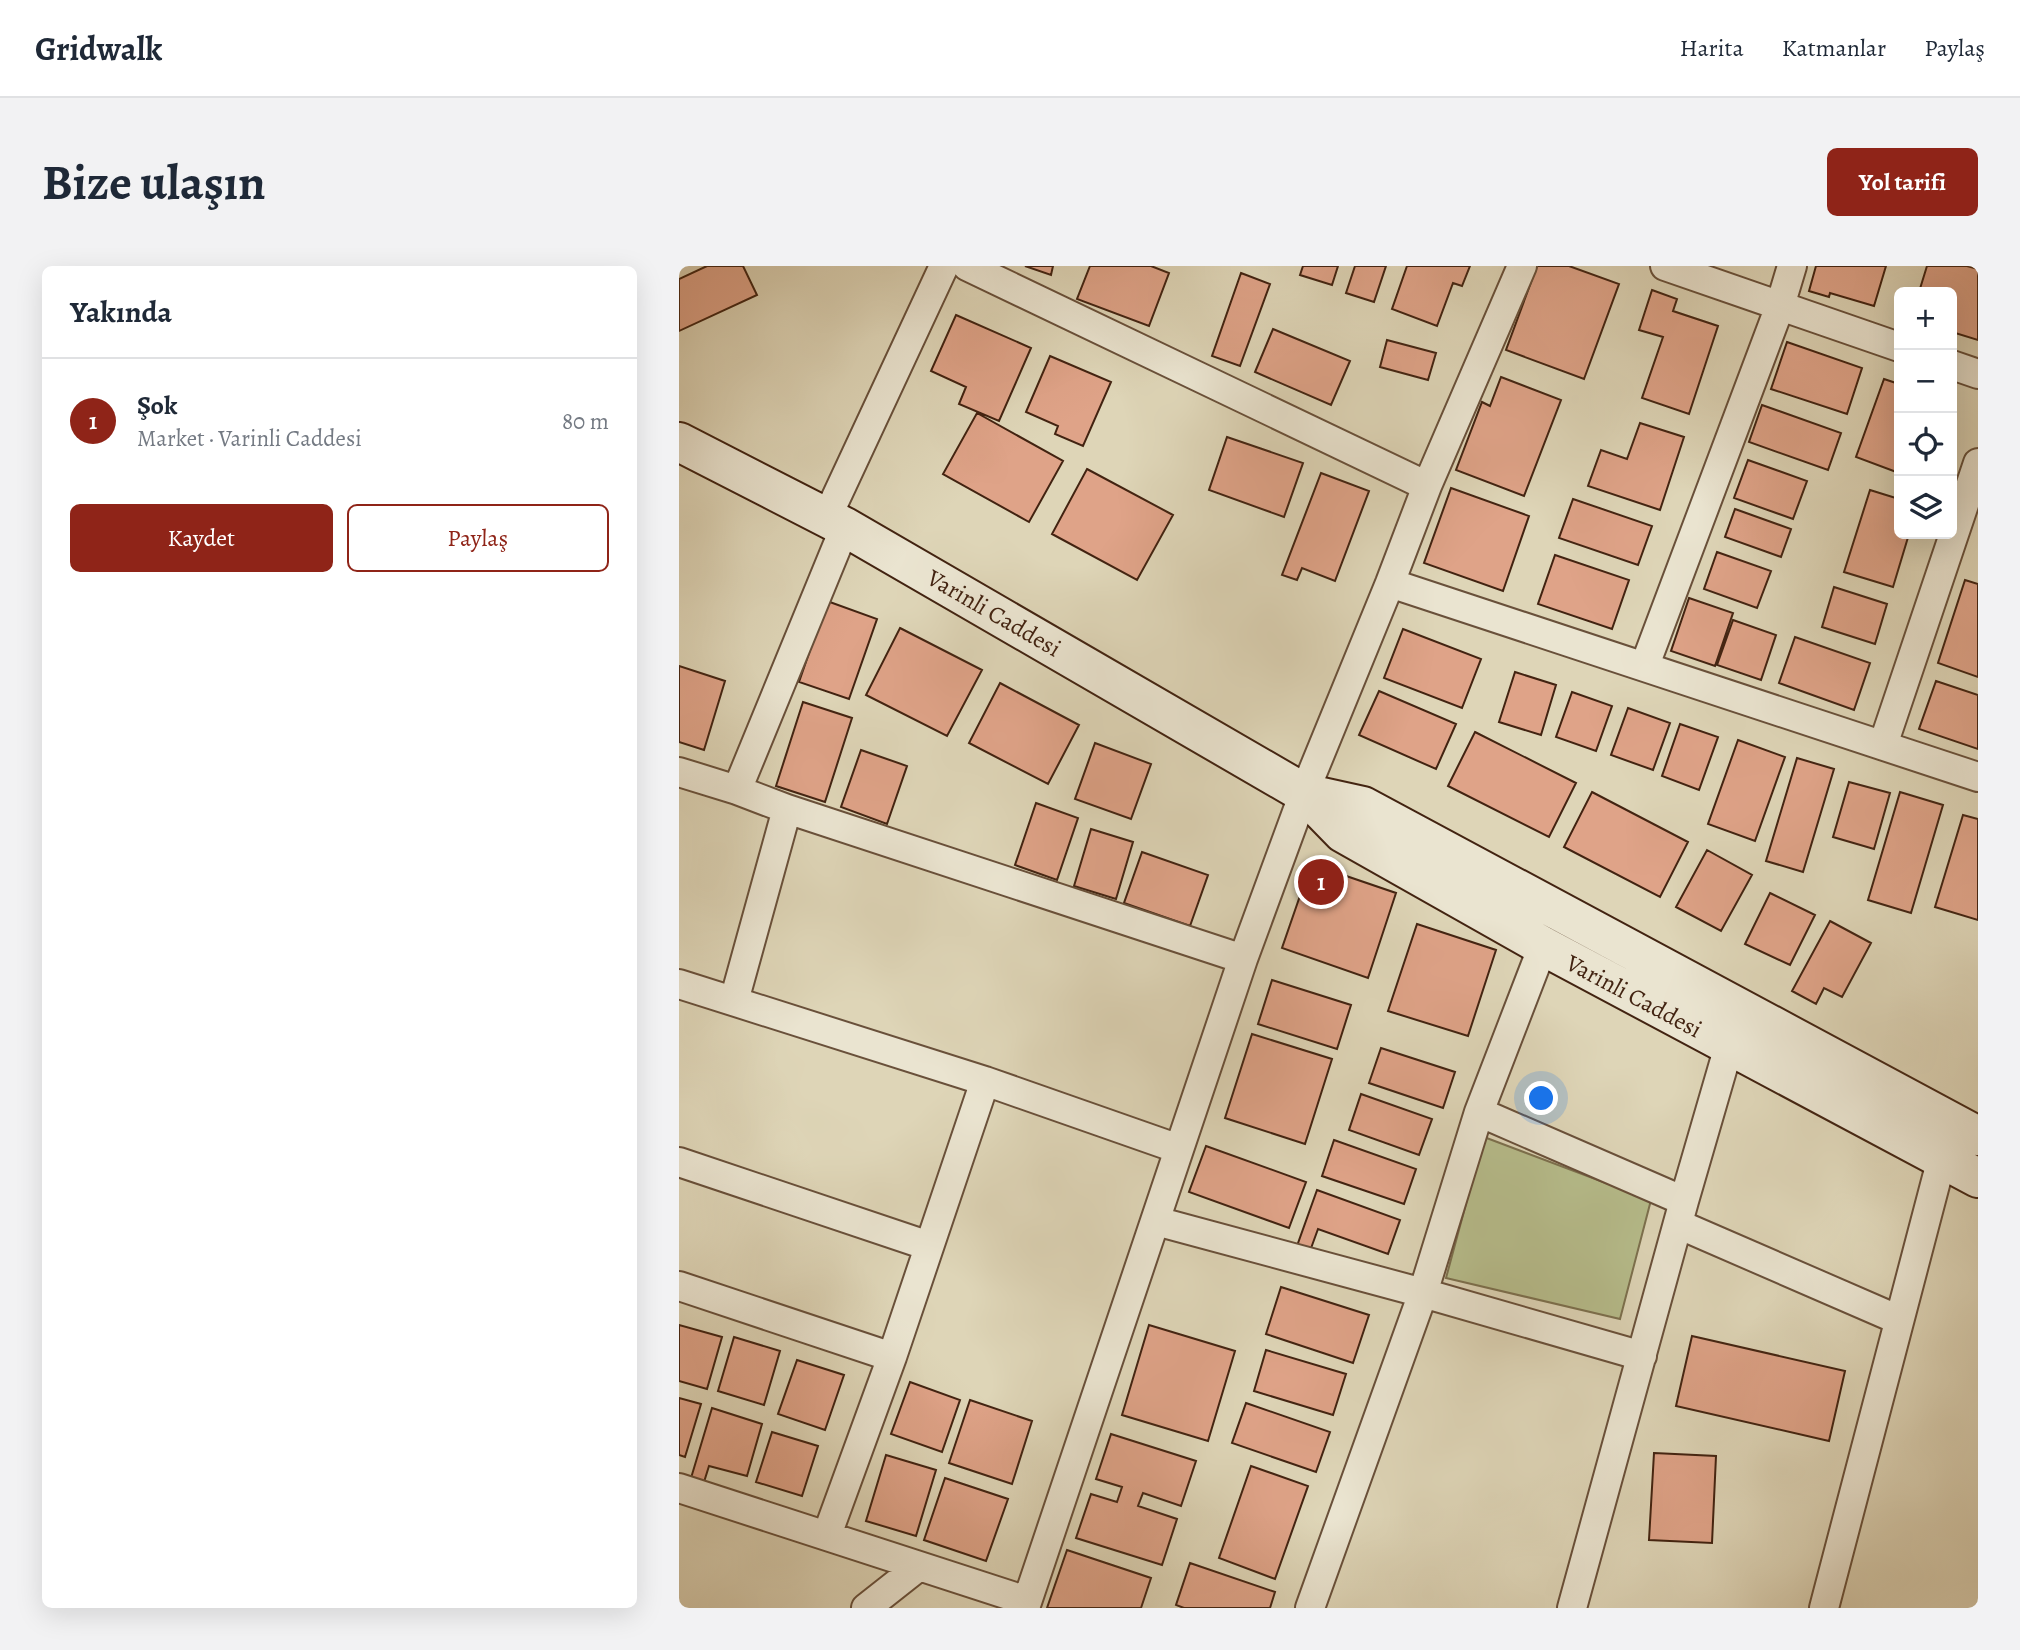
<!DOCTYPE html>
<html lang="tr">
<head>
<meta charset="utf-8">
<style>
	:root { --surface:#fff; --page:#f2f2f3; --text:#1f2937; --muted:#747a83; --line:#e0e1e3; --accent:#8f2418 }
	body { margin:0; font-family:Alegreya,serif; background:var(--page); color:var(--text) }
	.controls { position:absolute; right:21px; top:21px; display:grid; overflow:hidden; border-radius:10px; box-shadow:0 7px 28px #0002 }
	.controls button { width:63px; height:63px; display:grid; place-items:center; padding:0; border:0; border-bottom:2px solid var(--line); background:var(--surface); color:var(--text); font:35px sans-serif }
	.you { position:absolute; left:863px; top:833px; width:24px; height:24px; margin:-18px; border:5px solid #fff; border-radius:50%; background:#1a73e8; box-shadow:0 0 0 10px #1a73e833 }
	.badge { display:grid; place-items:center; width:46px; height:46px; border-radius:50%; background:var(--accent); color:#fff; font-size:23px; font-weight:700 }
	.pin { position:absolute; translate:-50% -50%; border:4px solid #fff; box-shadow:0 2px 7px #0006 }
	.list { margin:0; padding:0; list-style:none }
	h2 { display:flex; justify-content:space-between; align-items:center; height:91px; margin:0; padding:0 28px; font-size:30px }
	h2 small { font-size:23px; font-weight:400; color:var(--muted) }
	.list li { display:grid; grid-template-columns:46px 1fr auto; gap:21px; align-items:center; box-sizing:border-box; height:126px; padding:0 28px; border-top:2px solid var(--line) }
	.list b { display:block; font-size:26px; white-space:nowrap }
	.list p { margin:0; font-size:23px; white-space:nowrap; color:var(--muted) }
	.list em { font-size:23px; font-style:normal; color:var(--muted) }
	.actions { display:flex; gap:14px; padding:21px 28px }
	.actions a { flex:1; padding:16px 0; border:2px solid var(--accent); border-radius:10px; text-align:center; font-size:24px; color:var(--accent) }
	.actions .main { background:var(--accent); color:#fff }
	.icon { flex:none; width:38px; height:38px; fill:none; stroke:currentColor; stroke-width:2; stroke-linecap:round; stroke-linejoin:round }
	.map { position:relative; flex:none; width:1299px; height:1342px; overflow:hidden; border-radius:10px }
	header { display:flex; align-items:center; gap:42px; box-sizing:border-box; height:98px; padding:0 35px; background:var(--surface); border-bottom:2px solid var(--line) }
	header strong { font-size:33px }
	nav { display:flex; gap:38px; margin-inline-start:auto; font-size:24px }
	.intro { display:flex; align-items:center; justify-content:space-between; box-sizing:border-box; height:168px; padding:0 42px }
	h1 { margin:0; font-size:49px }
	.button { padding:18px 32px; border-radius:10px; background:var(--accent); color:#fff; font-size:24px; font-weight:700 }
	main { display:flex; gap:42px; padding:0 42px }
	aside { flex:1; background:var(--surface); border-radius:10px; box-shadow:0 7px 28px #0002 }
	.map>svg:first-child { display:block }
	.green { fill:#b6bc8b; stroke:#7c704e; stroke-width:2 }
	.building { fill:#dfa388; stroke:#422311; stroke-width:2 }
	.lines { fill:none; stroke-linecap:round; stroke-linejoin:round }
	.street-casing { stroke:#69503a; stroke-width:32 }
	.secondary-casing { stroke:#422311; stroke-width:42 }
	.street { stroke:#eae4d0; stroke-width:28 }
	.secondary { stroke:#eae4d0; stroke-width:38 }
	.labels { text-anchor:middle; stroke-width:5; stroke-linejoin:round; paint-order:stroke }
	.street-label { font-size:24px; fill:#422311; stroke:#eae4d0 }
</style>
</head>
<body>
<header>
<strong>Gridwalk</strong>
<nav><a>Harita</a><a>Katmanlar</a><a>Paylaş</a></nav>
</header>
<div class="intro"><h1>Bize ulaşın</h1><a class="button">Yol tarifi</a></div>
<main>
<aside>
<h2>Yakında<small></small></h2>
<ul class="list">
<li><span class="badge">1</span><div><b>Şok</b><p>Market · Varinli Caddesi</p></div><em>80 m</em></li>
</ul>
<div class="actions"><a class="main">Kaydet</a><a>Paylaş</a></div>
</aside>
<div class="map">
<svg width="1299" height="1342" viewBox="0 0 1299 1342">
	<rect width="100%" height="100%" fill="#ded5b7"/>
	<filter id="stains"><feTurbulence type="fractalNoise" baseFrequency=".00286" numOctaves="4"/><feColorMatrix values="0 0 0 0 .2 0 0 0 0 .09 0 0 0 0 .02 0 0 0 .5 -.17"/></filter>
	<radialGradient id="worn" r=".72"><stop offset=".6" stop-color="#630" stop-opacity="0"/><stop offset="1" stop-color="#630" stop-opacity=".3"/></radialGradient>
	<path class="green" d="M805 871 972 934 941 1053 767 1012Z"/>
	<path class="building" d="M28 0H64L78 29 0 65V13Z
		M346 0H374L372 9Z
		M411 0H472L490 7 470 60 398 33Z
		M624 0H659L653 19 621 9Z
		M676 0H707L695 36 667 27Z
		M728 0H791L783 20 774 17 758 60 713 43Z
		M858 0H890L940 18 905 113 827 84Z
		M1137 0H1207L1195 40 1151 27 1150 31 1130 25Z
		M1248 0H1288L1299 3V74L1273 66V26H1240Z
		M562 7 591 18 561 100 533 90Z
		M973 24 998 33 994 45 1039 60 1010 148 963 132 984 71 960 64Z
		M277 49 352 82 320 155 280 138 287 121 252 105Z
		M594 63 671 95 652 139 576 106Z
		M708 74 757 87 749 114 701 101Z
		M1108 76 1183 102 1168 148 1092 123Z
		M371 90 432 116 404 180 376 168 379 160 347 146Z
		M822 111 882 134 845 230 777 204 803 136 811 140Z
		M1205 113 1220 118V207L1177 191Z
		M1083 139 1162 167 1149 204 1070 176Z
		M298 147 384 195 350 256 264 208Z
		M961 157 1005 171 981 244 909 220 922 184 948 193Z
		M548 171 624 197 605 251 530 224Z
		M1069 194 1128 215 1114 253 1055 232Z
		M408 203 494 249 458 314 373 268Z
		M642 207 690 225 656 315 623 302 618 314 603 309Z
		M772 222 850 250 824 325 745 297Z
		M1191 224 1220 233V268H1230L1214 321 1165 306Z
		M894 233 973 260 959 299 880 272Z
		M1056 243 1112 263 1102 291 1046 271Z
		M1038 286 1092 305 1078 342 1025 323Z
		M876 289 950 314 933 363 859 338Z
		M1286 314 1299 318V411L1259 397Z
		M1155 321 1208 338 1196 378 1143 361Z
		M1010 332 1054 347 1036 400 992 385Z
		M148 335 198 353 170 433 120 416Z
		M1054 354 1097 369 1082 414 1038 399Z
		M221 362 303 404 268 470 187 429Z
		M724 363 802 393 783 442 705 412Z
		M1116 371 1191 397 1175 444 1100 417Z
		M0 400 46 415 25 484 0 476Z
		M836 406 877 419 862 469 820 456Z
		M1257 415 1299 429V483L1240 463Z
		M321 417 400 459 369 518 290 477Z
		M700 425 777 458 757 503 680 469Z
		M893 426 933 440 917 485 877 471Z
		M124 436 173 452 146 536 97 520Z
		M949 442 991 457 974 504 932 489Z
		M1001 458 1039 471 1020 524 983 510Z
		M796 466 897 517 870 571 769 520Z
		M1059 474 1106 491 1076 575 1029 558Z
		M416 477 472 498 452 553 396 533Z
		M182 484 228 500 208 558 162 541Z
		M1118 492 1155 503 1124 606 1087 595Z
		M1170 516 1211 527 1195 583 1154 571Z
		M913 526 1009 576 981 631 885 581Z
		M1221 526 1264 539 1232 647 1189 634Z
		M357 537 399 552 378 614 336 599Z
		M1284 549 1299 553V654L1256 641Z
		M412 563 454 576 437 633 395 620Z
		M1028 584 1073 609 1042 665 997 641Z
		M463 586 529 609 511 660 445 637Z
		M632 598 717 627 689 712 603 682Z
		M1091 627 1136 649 1111 699 1066 678Z
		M1151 655 1192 677 1163 731 1145 722 1137 738 1113 725Z
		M738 658 817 684 789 770 709 745Z
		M593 714 672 739 658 783 579 758Z
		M573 768 653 793 626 878 546 852Z
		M702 782 776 806 764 842 690 817Z
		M682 828 753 853 740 889 670 864Z
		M655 874 737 903 725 938 643 910Z
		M527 880 627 916 610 962 510 926Z
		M638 924 721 954 709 988 639 963 631 985 618 980Z
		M602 1021 690 1049 674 1097 587 1068Z
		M0 1059 43 1071 28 1123 0 1115Z
		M470 1059 556 1085 529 1175 443 1149Z
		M1013 1070 1166 1105 1150 1175 997 1140Z
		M55 1071 101 1085 85 1139 39 1125Z
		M587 1084 667 1108 654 1149 575 1125Z
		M118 1094 165 1109 146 1164 99 1148Z
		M231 1116 281 1134 263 1186 212 1168Z
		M0 1132 22 1138 6 1191 0 1189Z
		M291 1134 353 1155 333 1218 270 1197Z
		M567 1137 651 1166 637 1206 553 1177Z
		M33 1142 83 1158 68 1210 30 1200 25 1216 12 1212Z
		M93 1166 139 1180 123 1230 77 1216Z
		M432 1168 517 1195 502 1240 464 1227 459 1240 498 1253 483 1299 397 1272 412 1228 438 1236 443 1221 417 1213Z
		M975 1187 1037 1190 1033 1277 970 1274Z
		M207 1189 257 1204 237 1270 187 1255Z
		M572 1200 629 1220 596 1313 540 1292Z
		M266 1212 329 1233 307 1295 245 1274Z
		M388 1284 472 1312 462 1342H368Z
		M511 1297 596 1326 591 1342H505L497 1339Z"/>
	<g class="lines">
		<defs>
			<path id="street" d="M288 0 748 220
				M986 0 1220 81
				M1273 99 1299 108
				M148 251 265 0
				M166 261 58 524 108 543 564 693
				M711 317 1299 511
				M966 399 1101 40 1113 0
				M1204 479 1299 197
				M0 506 58 524
				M0 718 306 815 500 883
				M55 735 108 543
				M800 846 1005 935
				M0 896 250 980
				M477 955 744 1027 963 1090
				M999 958 1220 1054
				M0 1020 213 1091
				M0 1222 348 1335
				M148 1269 213 1091 306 815
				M187 1342 239 1301
				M346 1342 564 693 625 527 711 317 748 220 843 0
				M631 1342 744 1027 800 846 864 680
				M893 1342 1005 935 1050 780
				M1145 1342 1263 892"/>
			<path id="secondary" d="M0 176 166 261 625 527 664 567 864 680 1299 912
				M625 527 684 540 1299 870"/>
		</defs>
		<use href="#street" class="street-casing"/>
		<use href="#secondary" class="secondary-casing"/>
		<use href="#street" class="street"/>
		<use href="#secondary" class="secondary"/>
	</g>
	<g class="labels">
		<g class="street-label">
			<text transform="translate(315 347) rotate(30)" y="8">Varinli Caddesi</text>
			<text transform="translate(955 730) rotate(28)" y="8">Varinli Caddesi</text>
		</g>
	</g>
	<rect width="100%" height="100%" filter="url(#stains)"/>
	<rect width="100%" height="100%" fill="url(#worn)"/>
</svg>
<div class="controls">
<button>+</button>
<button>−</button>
<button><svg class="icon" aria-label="locate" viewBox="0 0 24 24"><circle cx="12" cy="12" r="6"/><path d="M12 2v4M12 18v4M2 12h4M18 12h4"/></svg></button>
<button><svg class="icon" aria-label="layers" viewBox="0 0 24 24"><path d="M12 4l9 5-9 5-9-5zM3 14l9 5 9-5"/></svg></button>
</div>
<div class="you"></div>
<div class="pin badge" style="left:642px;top:616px">1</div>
</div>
</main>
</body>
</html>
